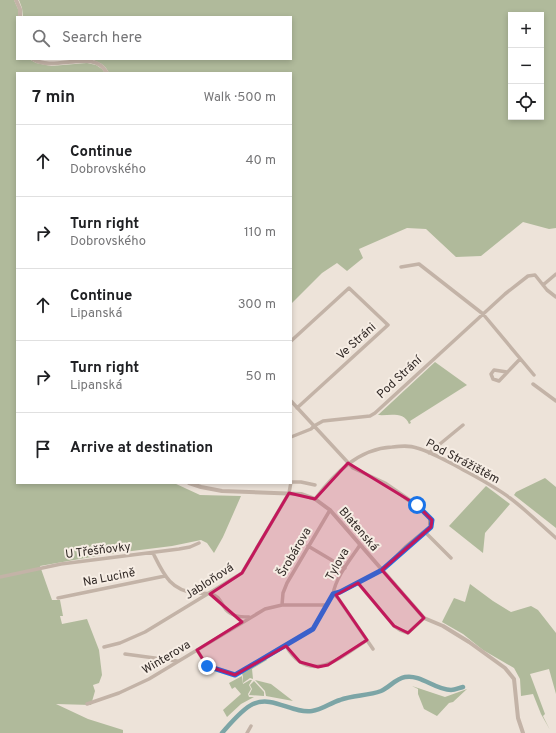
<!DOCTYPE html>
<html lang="en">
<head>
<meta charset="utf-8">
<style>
	:root { --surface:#fff; --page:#f6f6f6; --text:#202124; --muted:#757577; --line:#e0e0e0 }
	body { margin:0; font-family:Overpass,sans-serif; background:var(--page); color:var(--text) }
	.controls { position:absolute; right:12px; top:12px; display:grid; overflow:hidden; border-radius:0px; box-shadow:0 2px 6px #0003 }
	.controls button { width:36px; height:36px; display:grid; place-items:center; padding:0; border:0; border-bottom:1px solid var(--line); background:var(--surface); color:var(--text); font:20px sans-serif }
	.stop { position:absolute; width:12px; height:12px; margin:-9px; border:3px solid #1a73e8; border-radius:50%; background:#fff }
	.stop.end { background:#1a73e8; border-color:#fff; box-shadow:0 1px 4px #0008 }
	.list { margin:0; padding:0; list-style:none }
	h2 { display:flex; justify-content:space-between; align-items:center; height:52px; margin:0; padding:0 16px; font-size:17px }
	h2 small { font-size:13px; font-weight:400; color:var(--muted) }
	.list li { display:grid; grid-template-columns:26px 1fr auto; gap:12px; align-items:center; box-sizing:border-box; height:72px; padding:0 16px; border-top:1px solid var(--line) }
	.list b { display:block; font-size:15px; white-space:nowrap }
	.list p { margin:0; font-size:13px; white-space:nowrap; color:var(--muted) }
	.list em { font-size:13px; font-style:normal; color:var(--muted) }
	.icon { flex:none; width:22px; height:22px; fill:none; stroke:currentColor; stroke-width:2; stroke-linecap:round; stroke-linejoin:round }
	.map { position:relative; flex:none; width:556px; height:733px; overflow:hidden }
	.search { position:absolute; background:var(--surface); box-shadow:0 2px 6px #0003; left:16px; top:16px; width:276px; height:44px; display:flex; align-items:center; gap:10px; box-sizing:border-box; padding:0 14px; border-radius:0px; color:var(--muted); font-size:15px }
	.panel { position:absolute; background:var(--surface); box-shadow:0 2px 6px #0003; left:16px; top:72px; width:276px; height:412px; border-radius:0px }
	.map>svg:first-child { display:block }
	.green { fill:#b0ba9b; fill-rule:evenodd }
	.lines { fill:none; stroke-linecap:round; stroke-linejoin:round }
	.canal { stroke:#7ca5a6; stroke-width:4.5 }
	.minor { stroke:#c3b3a7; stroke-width:3.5 }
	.tertiary { stroke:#c3b3a7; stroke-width:4 }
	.route { stroke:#1a73e8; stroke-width:5 }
	.marked { fill:#c2185b; fill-opacity:0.2; stroke:#c2185b; stroke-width:3; stroke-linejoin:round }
	.labels { text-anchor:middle; stroke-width:4; stroke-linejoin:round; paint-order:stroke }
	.street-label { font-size:12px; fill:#312926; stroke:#f6ede4 }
</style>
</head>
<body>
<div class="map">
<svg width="556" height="733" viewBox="0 0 556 733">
	<rect width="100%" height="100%" fill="#ede3d9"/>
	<path class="green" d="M0 0H14L18 9V17H17V59H29L36 63 51 66 87 63 96 65 102 69 105 73H17V483H174L200 495 241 496 223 537 214 553 207 543 201 540 172 546 108 554 40 566 52 600H60L63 616H60L62 624 87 619 99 650 102 675 99 683 93 685 95 691 91 705 56 704 88 719 123 730V733H0Z
		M19 0H556V228L549 229 523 222 481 256 456 257 426 229 407 228 359 249 363 258 347 271 337 263 322 273 291 304V73H109C105 64 99 62 90 59H291V17H23L22 8ZM511 15H541V117H511Z
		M435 362 467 385 410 421 411 423 409 424C404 411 389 416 378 415Z
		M545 478 556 487V528L514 495 516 492Z
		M386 486C394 491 427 512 430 520 430 523 429 524 428 526L384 566 405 545 428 526V519L420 511Z
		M486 486 510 504 485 533 483 553 449 526Z
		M470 584 493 601 511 612 531 606 538 610 556 633V694L549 669 530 674 545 714 543 716 550 730 541 714 533 694 521 696 520 679 514 668 483 650 463 634 442 622 454 598 465 602Z
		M266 659 267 660 252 669 253 679 250 678 243 683V677L242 673 250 668 251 666 260 660 262 661Z
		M242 676 243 684 250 680H252L249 685 251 689 248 694 249 697H254L241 704 227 717 223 710 241 694 235 687 232 689 229 683Z
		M255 680 271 684 293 701 266 696 265 691Z
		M254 681 264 692V696L249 695 252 689 250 685Z
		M412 686 445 697 467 689 453 702 449 703 437 716 424 709 418 694V689Z"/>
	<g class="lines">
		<path class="canal" d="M222 733C230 724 242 709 253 704 273 695 292 714 312 711 322 710 330 703 340 700 353 695 368 696 381 691 390 687 395 679 405 677 421 674 435 690 451 690 455 690 459 688 463 687"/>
		<path class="minor" d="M401 267 419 264 483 314 534 375
			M543 285 556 274
			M291 341 349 288 388 325 297 408
			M507 372 494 370 491 374 493 379 499 381 520 359
			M533 384 556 401
			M291 437 311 429 314 426 323 421 370 416 375 413 505 294 528 276 535 275 547 290 556 297
			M429 453 463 425
			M291 482H301L315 485
			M315 499C335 473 358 449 392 447 401 446 409 445 417 448 431 452 445 460 458 467 476 477 494 486 510 498 526 510 541 525 556 538
			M425 532 451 558
			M308 546 345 568
			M153 553C163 573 170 591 196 593 203 594 211 592 217 597 220 599 222 604 224 607 229 616 239 617 249 617
			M0 577 61 564 179 549 190 547 199 543
			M358 583 394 626 400 630 408 633 424 618
			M333 594 338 598 373 649
			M333 594C336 577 350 560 360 545
			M58 598 165 576
			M282 605 283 593 287 583 330 510
			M286 646C309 686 340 658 367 640
			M104 647 120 643 145 632 242 573 289 493 291 482
			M197 650 207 666 235 675 313 629 333 594 341 592 382 570 431 527 432 520 417 505 385 483 353 468 291 401
			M125 654 177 661
			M87 704 119 693 149 679 265 609 282 605H326
			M247 733 251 726"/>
		<path class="tertiary" d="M16 0 20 9V17
			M33 59C55 73 93 47 107 73
			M189 483 201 487 222 491 301 494 315 499 330 510 424 618 443 626 469 642 505 668 514 679 518 718 523 733"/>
	</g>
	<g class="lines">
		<path class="route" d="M207 666 235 675 313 629 333 594 340 592 382 570 431 527 432 520 417 505"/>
	</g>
	<path class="marked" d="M348 463 417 505 432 520 431 527 382 570 424 618 408 633 394 626 358 583 336 595 367 640 328 665 318 667 300 662 286 646 235 675 207 666 197 650 242 622 210 594 242 573 289 493 315 499Z"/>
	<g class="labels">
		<g class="street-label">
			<text transform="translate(356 341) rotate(-42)" y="4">Ve Stráni</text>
			<text transform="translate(399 377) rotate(-43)" y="4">Pod Strání</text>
			<text transform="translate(463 461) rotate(28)" y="4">Pod Strážištěm</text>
			<text transform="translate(359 529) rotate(49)" y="4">Blatenská</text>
			<text transform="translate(98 550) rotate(-7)" y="4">U Třešňovky</text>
			<text transform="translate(294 552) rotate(-60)" y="4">Šrobárova</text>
			<text transform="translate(337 564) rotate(-61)" y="4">Tylova</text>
			<text transform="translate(109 577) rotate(-11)" y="4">Na Lucině</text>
			<text transform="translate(209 581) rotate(-33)" y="4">Jabloňová</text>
			<text transform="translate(166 657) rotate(-31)" y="4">Winterova</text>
		</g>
	</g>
</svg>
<div class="controls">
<button>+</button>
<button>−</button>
<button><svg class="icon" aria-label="locate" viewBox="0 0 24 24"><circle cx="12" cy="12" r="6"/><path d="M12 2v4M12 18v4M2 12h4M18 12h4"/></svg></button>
</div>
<div class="stop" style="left:417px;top:505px"></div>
<div class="stop end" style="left:207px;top:666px"></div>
<div class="search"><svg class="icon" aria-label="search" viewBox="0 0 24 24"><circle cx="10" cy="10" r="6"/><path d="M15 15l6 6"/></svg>Search here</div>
<section class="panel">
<h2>7 min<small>Walk · 500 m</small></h2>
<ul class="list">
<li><svg class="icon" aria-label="ahead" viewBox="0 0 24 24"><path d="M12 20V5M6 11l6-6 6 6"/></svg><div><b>Continue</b><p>Dobrovského</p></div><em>40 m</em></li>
<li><svg class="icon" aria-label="right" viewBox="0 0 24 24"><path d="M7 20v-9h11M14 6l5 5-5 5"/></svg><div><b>Turn right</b><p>Dobrovského</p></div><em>110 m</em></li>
<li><svg class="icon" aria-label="ahead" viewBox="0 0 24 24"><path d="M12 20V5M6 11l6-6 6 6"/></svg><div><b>Continue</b><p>Lipanská</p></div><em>300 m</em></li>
<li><svg class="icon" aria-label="right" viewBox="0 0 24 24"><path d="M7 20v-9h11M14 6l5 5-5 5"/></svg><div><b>Turn right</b><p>Lipanská</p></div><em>50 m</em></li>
<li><svg class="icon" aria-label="arrive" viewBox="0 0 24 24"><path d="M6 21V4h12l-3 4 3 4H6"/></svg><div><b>Arrive at destination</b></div></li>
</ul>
</section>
</div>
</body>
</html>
